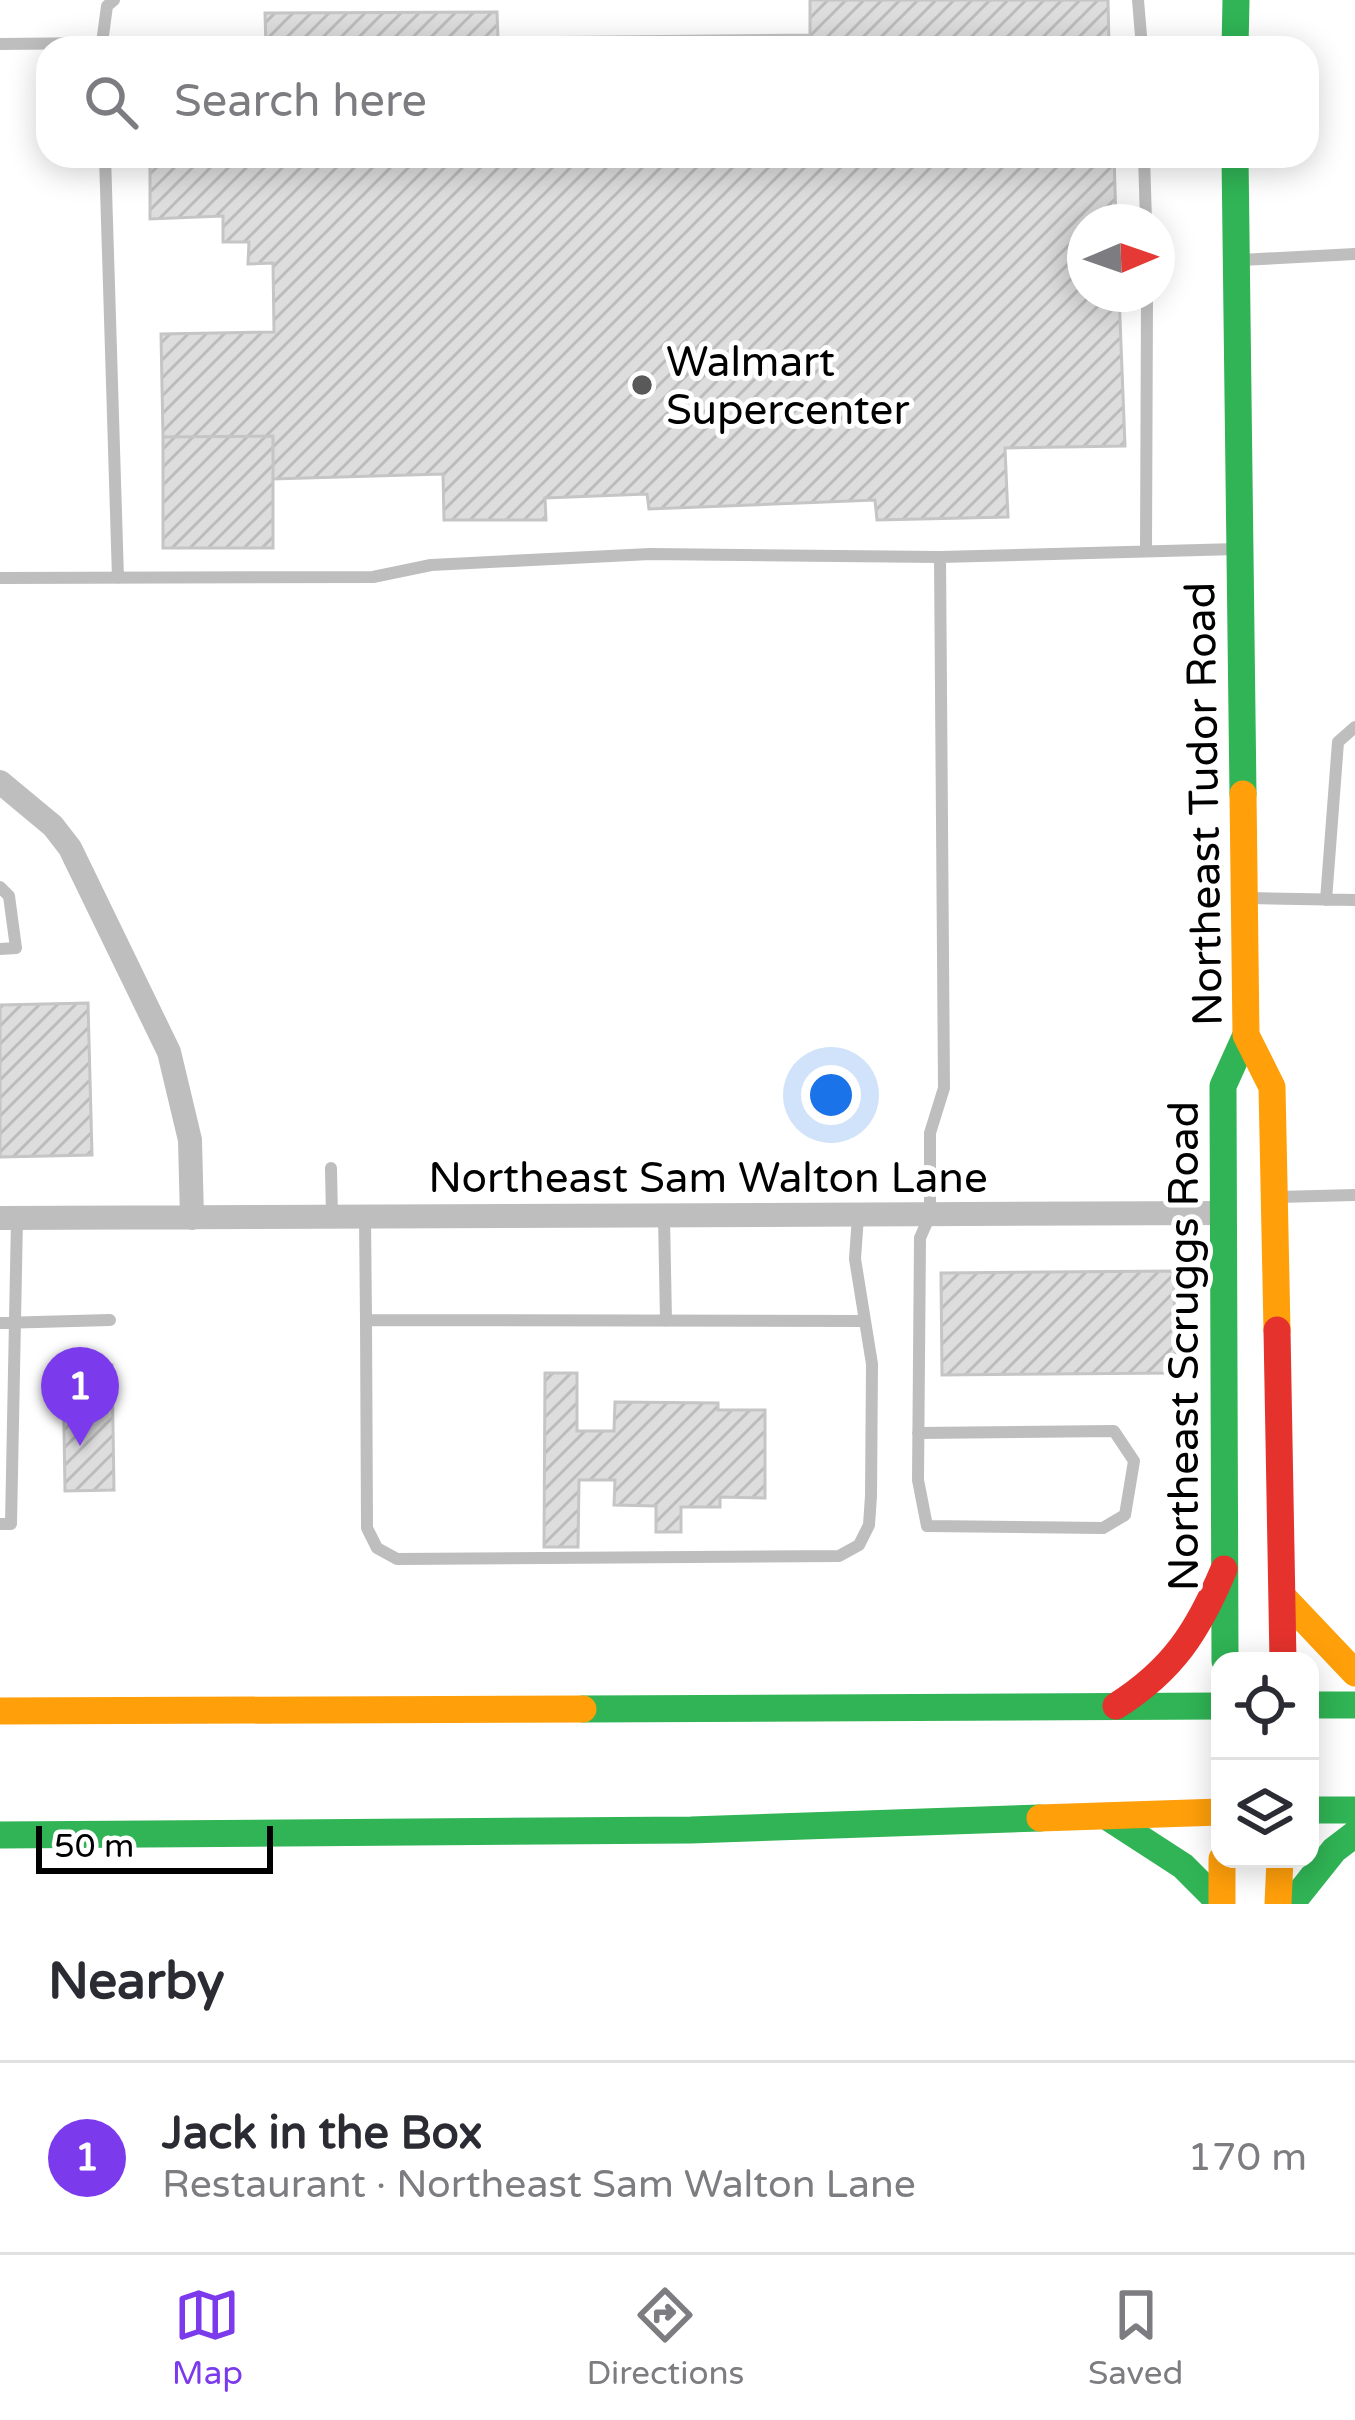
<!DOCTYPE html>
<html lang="en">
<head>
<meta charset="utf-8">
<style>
	:root { --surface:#fff; --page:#f7f7f7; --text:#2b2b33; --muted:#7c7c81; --line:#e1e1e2; --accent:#7c3aed }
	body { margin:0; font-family:"Varela Round",sans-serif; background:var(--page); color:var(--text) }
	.controls { position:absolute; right:36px; bottom:36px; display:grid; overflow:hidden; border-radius:24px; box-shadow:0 6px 30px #0003 }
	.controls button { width:108px; height:108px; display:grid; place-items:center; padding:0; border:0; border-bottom:3px solid var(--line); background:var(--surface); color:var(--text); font:60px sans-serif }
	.compass { position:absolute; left:1067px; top:204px; width:108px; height:108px; border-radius:50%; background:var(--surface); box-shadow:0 6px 30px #0003; rotate:88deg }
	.scale { position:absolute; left:36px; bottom:30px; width:237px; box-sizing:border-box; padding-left:12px; border:6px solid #000; border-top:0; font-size:33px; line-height:42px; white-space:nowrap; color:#000; -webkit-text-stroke:9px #fff; paint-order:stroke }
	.you { position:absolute; left:831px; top:1095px; width:42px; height:42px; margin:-30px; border:9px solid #fff; border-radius:50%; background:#1a73e8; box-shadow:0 0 0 18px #1a73e833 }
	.badge { display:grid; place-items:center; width:78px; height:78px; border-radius:50%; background:var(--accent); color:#fff; font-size:39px; font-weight:700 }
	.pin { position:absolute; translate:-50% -99px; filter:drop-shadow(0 3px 6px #0008) }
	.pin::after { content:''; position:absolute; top:63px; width:42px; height:36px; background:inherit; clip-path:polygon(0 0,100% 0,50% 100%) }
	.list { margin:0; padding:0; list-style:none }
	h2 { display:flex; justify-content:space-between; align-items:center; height:156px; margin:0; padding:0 48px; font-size:51px }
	h2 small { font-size:39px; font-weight:400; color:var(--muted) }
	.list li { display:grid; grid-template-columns:78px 1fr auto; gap:36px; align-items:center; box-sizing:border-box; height:192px; padding:0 48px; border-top:3px solid var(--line) }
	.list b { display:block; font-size:45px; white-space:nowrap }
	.list p { margin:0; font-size:39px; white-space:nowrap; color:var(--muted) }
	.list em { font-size:39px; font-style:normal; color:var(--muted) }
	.icon { flex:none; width:66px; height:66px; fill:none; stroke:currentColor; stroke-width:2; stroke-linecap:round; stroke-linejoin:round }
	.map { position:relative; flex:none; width:1355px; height:1904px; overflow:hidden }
	.search { position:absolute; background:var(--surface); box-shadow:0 6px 30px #0003; left:36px; right:36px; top:36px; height:132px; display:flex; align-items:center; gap:30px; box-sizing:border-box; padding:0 42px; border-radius:36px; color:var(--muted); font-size:45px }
	.sheet { height:348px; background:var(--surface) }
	nav { display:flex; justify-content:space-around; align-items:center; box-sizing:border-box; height:168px; border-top:3px solid var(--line); background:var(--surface); font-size:33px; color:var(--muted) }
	nav a { display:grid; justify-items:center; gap:6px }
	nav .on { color:var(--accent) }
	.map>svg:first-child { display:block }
	.building { fill:url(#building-hatch); stroke:#c5c5c5; stroke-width:3 }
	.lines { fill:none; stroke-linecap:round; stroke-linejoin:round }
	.lane { stroke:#bebebe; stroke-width:12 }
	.street { stroke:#bebebe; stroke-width:24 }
	.fast { stroke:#30b455; stroke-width:27 }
	.slow { stroke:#ff9f0a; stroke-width:27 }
	.jam { stroke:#e5322d; stroke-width:27 }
	.poi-dot { fill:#595959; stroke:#fff; stroke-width:4.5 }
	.labels { text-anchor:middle; stroke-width:10; stroke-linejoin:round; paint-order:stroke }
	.poi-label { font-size:42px; fill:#000; stroke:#fff; text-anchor:start }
	.street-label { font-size:42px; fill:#000; stroke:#fff }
</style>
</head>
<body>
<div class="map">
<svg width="1355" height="1904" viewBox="0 0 1355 1904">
	<defs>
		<pattern id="building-hatch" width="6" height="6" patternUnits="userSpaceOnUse" patternTransform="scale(3)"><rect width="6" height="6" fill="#ddd"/><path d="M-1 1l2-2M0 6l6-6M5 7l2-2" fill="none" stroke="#bcbcbc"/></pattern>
	</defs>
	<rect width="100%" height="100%" fill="#fff"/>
	<path class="building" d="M810 0H1108L1109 48H266L265 13 497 12 498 38 810 35Z
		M150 156H1114L1116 222H1085V294H1119L1125 446 1005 448 1008 517 877 520 875 500 649 509 647 494 545 498 546 520H444L443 474 273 479V436L163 437 161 334 274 332 273 263 248 264 249 242H223V216L150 219Z
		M273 436V548H163V437Z
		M88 1003 92 1155 0 1157V1005Z
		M1174 1271 1175 1373 942 1375 941 1273Z
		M112 1365 114 1490 65 1491 63 1366Z
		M545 1373H577V1431H614L615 1402 718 1403V1410H765V1498L720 1497V1507H681V1532H656V1506L614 1505 615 1480H579L578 1547H544Z"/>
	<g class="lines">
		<path class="lane" d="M1138 0 1142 48
			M0 44 102 43 107 6 114 0
			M105 156 118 578
			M1144 156 1146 222
			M1241 260 1355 254
			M1146 551 1147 294
			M0 578 373 577 431 565 650 554 940 557 1237 549
			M0 887 9 896 16 948 0 949
			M1250 898 1355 900
			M1326 900 1338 742 1355 727
			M331 1168 332 1217
			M1278 1197 1355 1195
			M365 1217 366 1320 865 1321
			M664 1217 666 1321
			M366 1320 367 1528 377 1548 397 1559 839 1556 859 1545 869 1525 871 1496 872 1364 855 1259 858 1216
			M0 1323 110 1320
			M918 1433 1114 1431 1134 1461 1125 1515 1103 1528 927 1526 918 1480 920 1238 930 1215V1133L944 1088 940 557
			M0 1524H11L17 1219"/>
		<path class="street" d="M0 782 53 826 70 848 169 1052 190 1140 192 1218
			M0 1218 1224 1213"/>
		<path class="fast" d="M1235 48 1236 0
			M1235 156 1243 794
			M1225 1661 1223 1086 1246 1035
			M1310 1705H1355
			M583 1709 1220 1706
			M1310 1810H1355
			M1109 1818 1183 1866 1221 1904
			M0 1835 691 1830 1040 1818
			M1291 1904 1334 1850 1355 1834"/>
		<path class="slow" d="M1243 794 1246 1035 1272 1087 1277 1330
			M1283 1597 1355 1673
			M0 1711 583 1709
			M1040 1818 1220 1812
			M1222 1859V1904
			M1278 1904 1280 1859"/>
		<path class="jam" d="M1277 1330 1283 1661
			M1116 1706C1173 1670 1198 1631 1224 1569"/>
	</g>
	<circle class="poi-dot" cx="642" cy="385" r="12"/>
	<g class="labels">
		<g class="poi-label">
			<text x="666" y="376">Walmart<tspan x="666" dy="48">Supercenter</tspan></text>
		</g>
		<g class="street-label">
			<text transform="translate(1203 804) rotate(-91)" y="15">Northeast Tudor Road</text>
			<text x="708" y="1192">Northeast Sam Walton Lane</text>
			<text transform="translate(1183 1346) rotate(-90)" y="15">Northeast Scruggs Road</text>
		</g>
	</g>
</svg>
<div class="controls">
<button><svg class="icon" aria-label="locate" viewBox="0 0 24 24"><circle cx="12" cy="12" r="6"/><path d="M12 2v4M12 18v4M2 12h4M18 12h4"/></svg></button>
<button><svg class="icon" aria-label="layers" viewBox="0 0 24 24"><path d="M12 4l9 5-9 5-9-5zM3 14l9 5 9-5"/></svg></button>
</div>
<svg class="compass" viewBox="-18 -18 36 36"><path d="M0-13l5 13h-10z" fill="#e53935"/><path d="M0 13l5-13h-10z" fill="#7c7c81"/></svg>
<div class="scale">50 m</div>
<div class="you"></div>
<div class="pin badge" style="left:80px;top:1446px">1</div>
<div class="search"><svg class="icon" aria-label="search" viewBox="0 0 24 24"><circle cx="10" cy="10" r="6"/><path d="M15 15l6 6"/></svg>Search here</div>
</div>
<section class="sheet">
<h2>Nearby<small></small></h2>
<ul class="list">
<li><span class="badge">1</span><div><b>Jack in the Box</b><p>Restaurant · Northeast Sam Walton Lane</p></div><em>170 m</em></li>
</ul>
</section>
<nav>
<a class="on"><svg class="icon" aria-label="map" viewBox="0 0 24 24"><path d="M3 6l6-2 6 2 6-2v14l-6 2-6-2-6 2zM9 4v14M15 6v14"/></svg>Map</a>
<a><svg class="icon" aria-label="directions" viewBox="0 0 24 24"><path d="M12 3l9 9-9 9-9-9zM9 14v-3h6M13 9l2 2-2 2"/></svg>Directions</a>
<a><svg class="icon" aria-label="saved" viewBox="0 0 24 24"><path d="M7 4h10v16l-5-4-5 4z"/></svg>Saved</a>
</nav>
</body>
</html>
